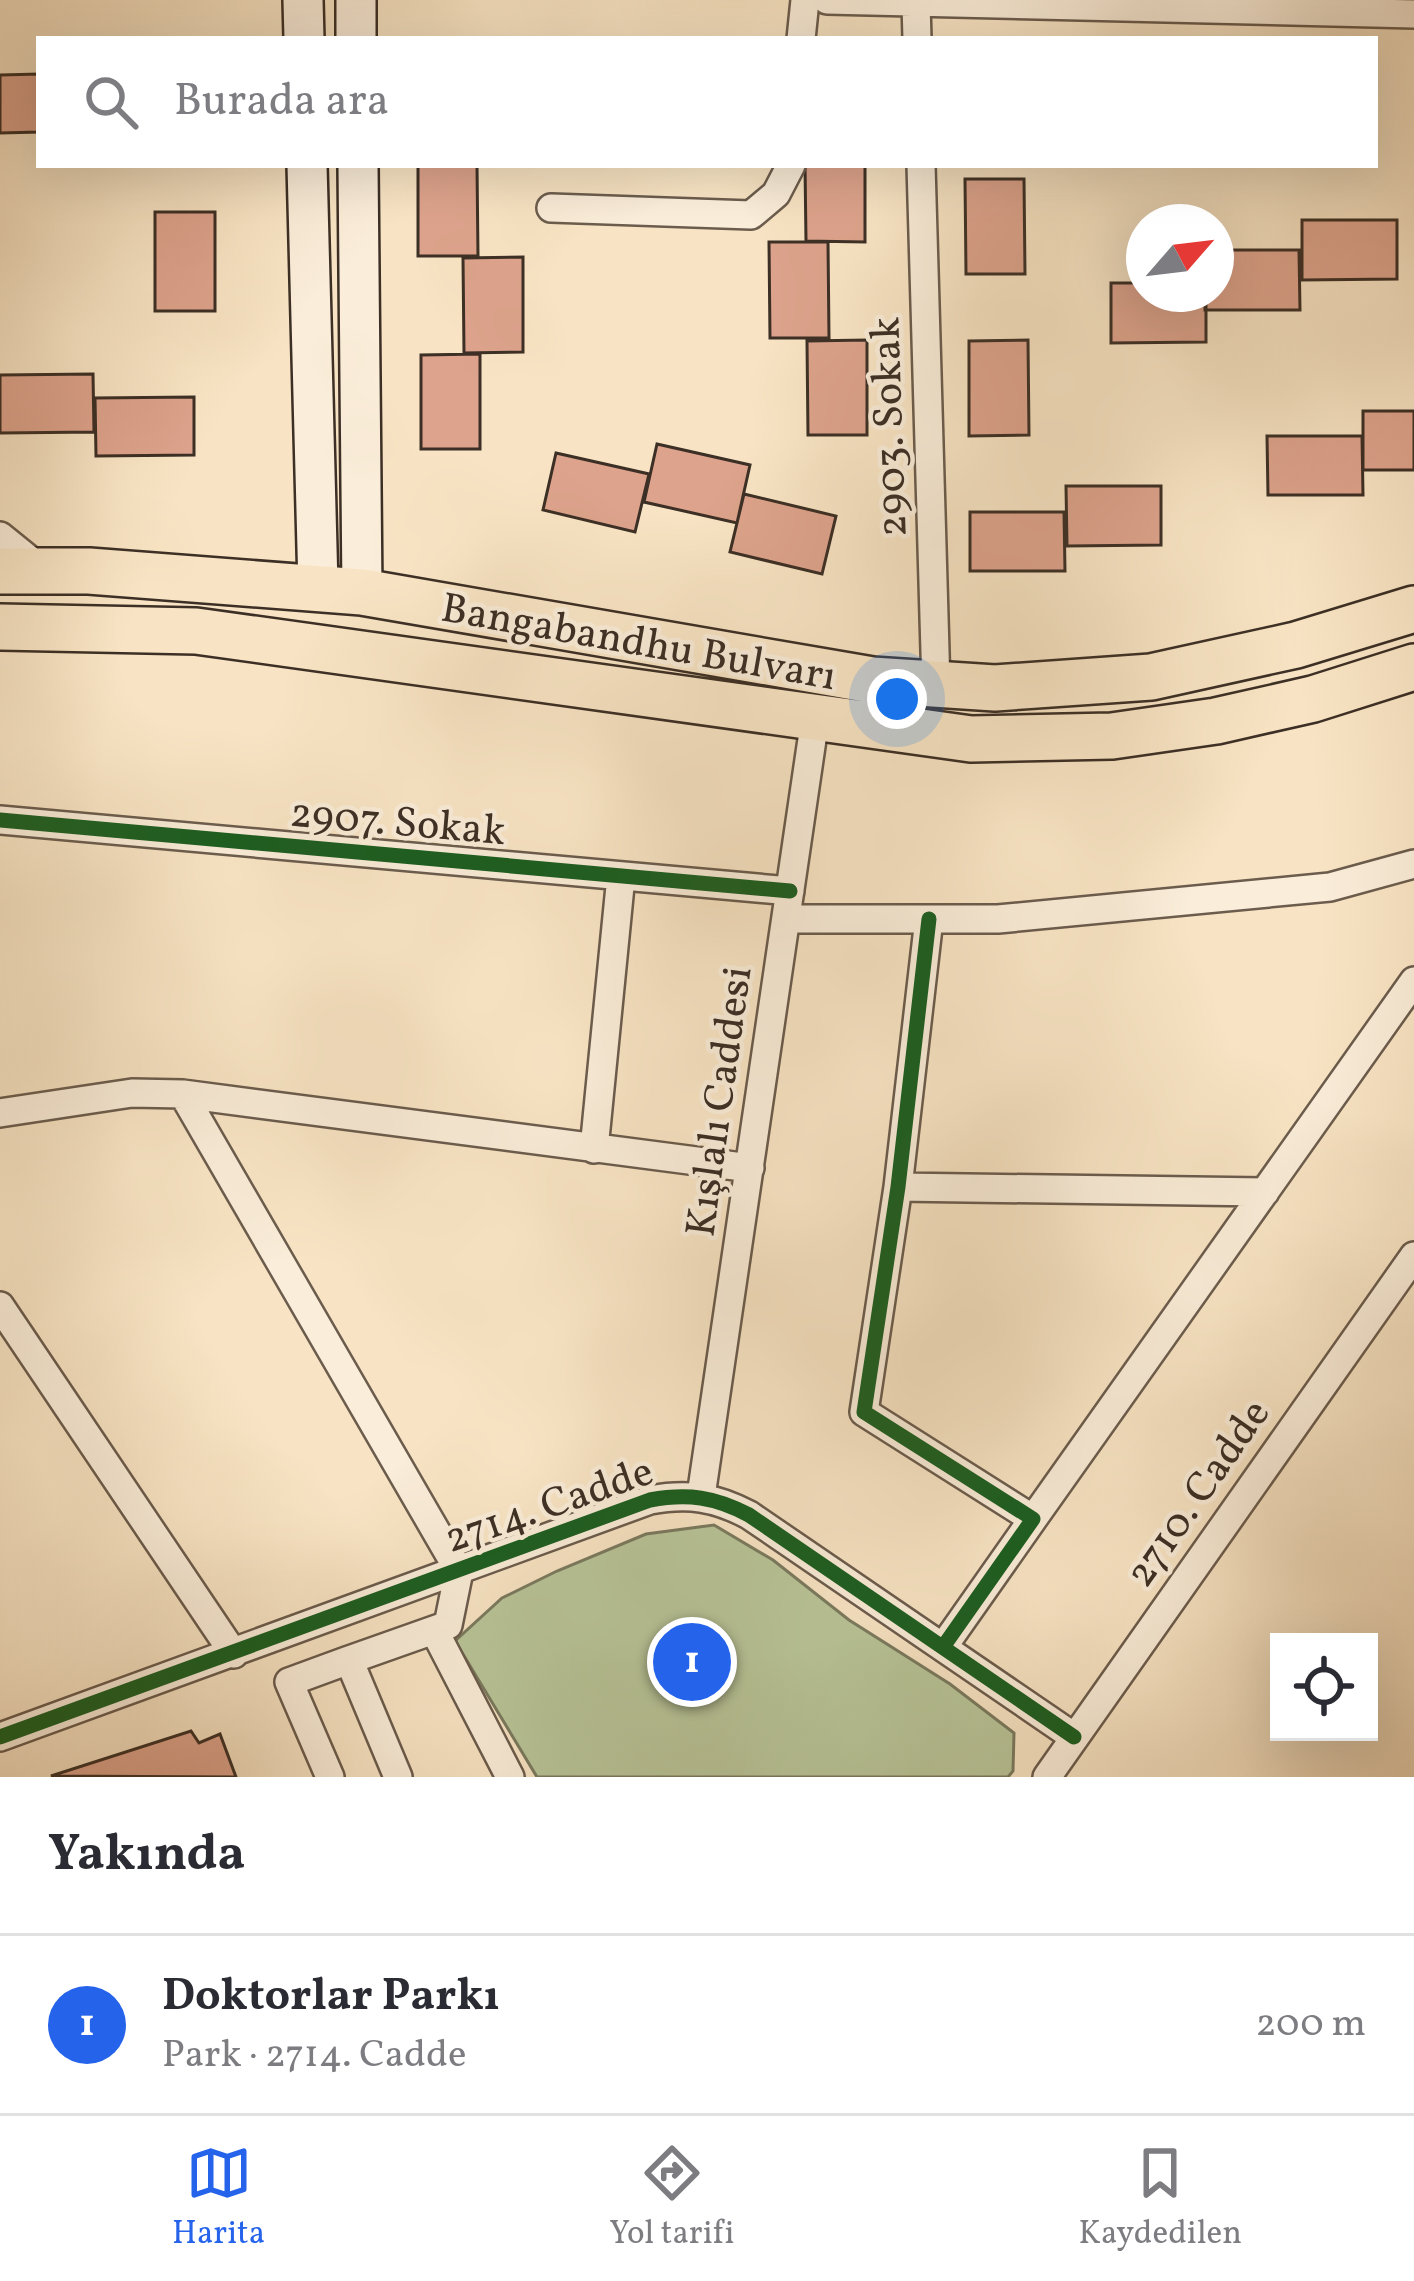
<!DOCTYPE html>
<html lang="tr">
<head>
<meta charset="utf-8">
<style>
	:root { --surface:#fff; --page:#f2f2f3; --text:#2b2b33; --muted:#7c7c81; --line:#e1e1e2; --accent:#2563eb }
	body { margin:0; font-family:Vollkorn,serif; background:var(--page); color:var(--text) }
	.controls { position:absolute; right:36px; bottom:36px; display:grid; overflow:hidden; border-radius:0px; box-shadow:0 12px 48px #0002 }
	.controls button { width:108px; height:108px; display:grid; place-items:center; padding:0; border:0; border-bottom:3px solid var(--line); background:var(--surface); color:var(--text); font:60px sans-serif }
	.compass { position:absolute; left:1126px; top:204px; width:108px; height:108px; border-radius:50%; background:var(--surface); box-shadow:0 12px 48px #0002; rotate:62deg }
	.you { position:absolute; left:897px; top:699px; width:42px; height:42px; margin:-30px; border:9px solid #fff; border-radius:50%; background:#1a73e8; box-shadow:0 0 0 18px #1a73e833 }
	.badge { display:grid; place-items:center; width:78px; height:78px; border-radius:50%; background:var(--accent); color:#fff; font-size:39px; font-weight:700 }
	.pin { position:absolute; translate:-50% -50%; border:6px solid #fff; box-shadow:0 3px 12px #0006 }
	.list { margin:0; padding:0; list-style:none }
	h2 { display:flex; justify-content:space-between; align-items:center; height:156px; margin:0; padding:0 48px; font-size:51px }
	h2 small { font-size:39px; font-weight:400; color:var(--muted) }
	.list li { display:grid; grid-template-columns:78px 1fr auto; gap:36px; align-items:center; box-sizing:border-box; height:180px; padding:0 48px; border-top:3px solid var(--line) }
	.list b { display:block; font-size:45px; white-space:nowrap }
	.list p { margin:0; font-size:39px; white-space:nowrap; color:var(--muted) }
	.list em { font-size:39px; font-style:normal; color:var(--muted) }
	.icon { flex:none; width:66px; height:66px; fill:none; stroke:currentColor; stroke-width:2; stroke-linecap:round; stroke-linejoin:round }
	.map { position:relative; flex:none; width:1414px; height:1777px; overflow:hidden }
	.search { position:absolute; background:var(--surface); box-shadow:0 12px 48px #0002; left:36px; right:36px; top:36px; height:132px; display:flex; align-items:center; gap:30px; box-sizing:border-box; padding:0 42px; border-radius:0px; color:var(--muted); font-size:45px }
	.sheet { height:336px; background:var(--surface) }
	nav { display:flex; justify-content:space-around; align-items:center; box-sizing:border-box; height:168px; border-top:3px solid var(--line); background:var(--surface); font-size:33px; color:var(--muted) }
	nav a { display:grid; justify-items:center; gap:6px }
	nav .on { color:var(--accent) }
	.map>svg:first-child { display:block }
	.green { fill:#b8c599; stroke:#7a7a5f; stroke-width:3 }
	.building { fill:#dda38c; stroke:#3c2f25; stroke-width:3 }
	.lines { fill:none; stroke-linecap:round; stroke-linejoin:round }
	.street-casing { stroke:#6b5c4d; stroke-width:32 }
	.secondary-casing { stroke:#3c2f25; stroke-width:44 }
	.primary-casing { stroke:#3c2f25; stroke-width:50 }
	.street { stroke:#faedd9; stroke-width:27 }
	.secondary { stroke:#faedd9; stroke-width:39 }
	.primary { stroke:#f8e4c4; stroke-width:45 }
	.cycleway-casing { stroke:#faedd9; stroke-width:22 }
	.cycleway { stroke:#1b5e20; stroke-width:15 }
	.labels { text-anchor:middle; stroke-width:9; stroke-linejoin:round; paint-order:stroke }
	.street-label { font-size:42px; fill:#3c2f25; stroke:#faedd9 }
</style>
</head>
<body>
<div class="map">
<svg width="1414" height="1777" viewBox="0 0 1414 1777">
	<rect width="100%" height="100%" fill="#f8e4c4"/>
	<filter id="stains"><feTurbulence type="fractalNoise" baseFrequency=".00167" numOctaves="4"/><feColorMatrix values="0 0 0 0 .2 0 0 0 0 .09 0 0 0 0 .02 0 0 0 .5 -.17"/></filter>
	<radialGradient id="worn" r=".72"><stop offset=".6" stop-color="#630" stop-opacity="0"/><stop offset="1" stop-color="#630" stop-opacity=".3"/></radialGradient>
	<path class="green" d="M714 1525 773 1560 849 1620 950 1684 1014 1733 1013 1771 1008 1777H537L455 1641 502 1598 557 1571 646 1534Z"/>
	<path class="building" d="M39 74V132L0 133V75Z
		M418 165H477L478 256H418Z
		M805 165H865V242L806 241Z
		M965 179H1024L1025 274H966Z
		M155 212H215V311H155Z
		M1302 220H1397V279L1302 280Z
		M769 242H828L829 338H770Z
		M1216 250H1299L1300 310H1205V294H1216Z
		M523 257V352L464 353 463 258Z
		M1111 283H1144V294H1206V342L1111 343Z
		M867 340V435H808L807 341Z
		M1028 340 1029 435 969 436V341Z
		M480 354V449H421V355Z
		M93 374 94 432 0 433V375Z
		M194 397V455L96 456 95 398Z
		M1363 411H1414V470H1363Z
		M1267 436H1362L1363 495H1268Z
		M657 444 750 465 737 523 644 502Z
		M556 453 649 474 635 532 543 510Z
		M1066 486H1161V545L1067 546Z
		M744 494 836 516 822 574 730 552Z
		M970 512H1064L1065 571H970Z
		M191 1731 199 1743 220 1734 236 1777 51 1776Z"/>
	<g class="lines">
		<defs>
			<path id="street" d="M827 0 1414 14
				M916 3 917 39
				M801 39 805 0
				M921 165 936 686
				M551 208 751 215 776 194 791 165
				M0 536 42 570
				M0 820 790 891
				M786 919H998L1330 887 1414 864
				M929 919 898 1187 864 1412 1033 1519 943 1647
				M183 1094 459 1571 448 1625 349 1660 398 1777
				M0 1113 132 1093 183 1094 750 1168
				M594 1149 621 876
				M898 1187 1265 1192
				M0 1306 234 1654
				M701 1496 815 719
				M1033 1519 1414 981
				M434 1630 510 1777
				M0 1737 650 1500C688 1493 715 1497 749 1515L1074 1737
				M330 1777 289 1682 349 1660
				M1047 1777 1414 1256"/>
			<path id="secondary" d="M303 0 304 39
				M356 0V39
				M307 165 318 587
				M358 165 362 592"/>
			<path id="primary" d="M0 571H89L362 592 872 680 995 688 1151 677 1296 645 1414 609
				M0 627 196 631 971 739 1112 736 1216 721 1313 699 1414 667"/>
		</defs>
		<use href="#street" class="street-casing"/>
		<use href="#secondary" class="secondary-casing"/>
		<use href="#primary" class="primary-casing"/>
		<use href="#street" class="street"/>
		<use href="#secondary" class="secondary"/>
		<use href="#primary" class="primary"/>
		<defs>
			<path id="cycleway" d="M0 820 790 891
				M929 919 898 1187 864 1412 1033 1519 943 1647
				M0 1737 650 1500C688 1493 715 1497 749 1515L1074 1737"/>
		</defs>
		<use href="#cycleway" class="cycleway-casing"/>
		<use href="#cycleway" class="cycleway"/>
	</g>
	<g class="labels">
		<g class="street-label">
			<text transform="translate(887 427) rotate(-92)" y="15">2903. Sokak</text>
			<text transform="translate(639 640) rotate(10)" y="15">Bangabandhu Bulvarı</text>
			<text transform="translate(398 820) rotate(5)" y="15">2907. Sokak</text>
			<text transform="translate(717 1101) rotate(-82)" y="15">Kışlalı Caddesi</text>
			<text transform="translate(1196 1492) rotate(-55)" y="15">2710. Cadde</text>
			<text transform="translate(548 1503) rotate(-19)" y="15">2714. Cadde</text>
		</g>
	</g>
	<rect width="100%" height="100%" filter="url(#stains)"/>
	<rect width="100%" height="100%" fill="url(#worn)"/>
</svg>
<div class="controls">
<button><svg class="icon" aria-label="locate" viewBox="0 0 24 24"><circle cx="12" cy="12" r="6"/><path d="M12 2v4M12 18v4M2 12h4M18 12h4"/></svg></button>
</div>
<svg class="compass" viewBox="-18 -18 36 36"><path d="M0-13l5 13h-10z" fill="#e53935"/><path d="M0 13l5-13h-10z" fill="#7c7c81"/></svg>
<div class="you"></div>
<div class="pin badge" style="left:692px;top:1662px">1</div>
<div class="search"><svg class="icon" aria-label="search" viewBox="0 0 24 24"><circle cx="10" cy="10" r="6"/><path d="M15 15l6 6"/></svg>Burada ara</div>
</div>
<section class="sheet">
<h2>Yakında<small></small></h2>
<ul class="list">
<li><span class="badge">1</span><div><b>Doktorlar Parkı</b><p>Park · 2714. Cadde</p></div><em>200 m</em></li>
</ul>
</section>
<nav>
<a class="on"><svg class="icon" aria-label="map" viewBox="0 0 24 24"><path d="M3 6l6-2 6 2 6-2v14l-6 2-6-2-6 2zM9 4v14M15 6v14"/></svg>Harita</a>
<a><svg class="icon" aria-label="directions" viewBox="0 0 24 24"><path d="M12 3l9 9-9 9-9-9zM9 14v-3h6M13 9l2 2-2 2"/></svg>Yol tarifi</a>
<a><svg class="icon" aria-label="saved" viewBox="0 0 24 24"><path d="M7 4h10v16l-5-4-5 4z"/></svg>Kaydedilen</a>
</nav>
</body>
</html>
